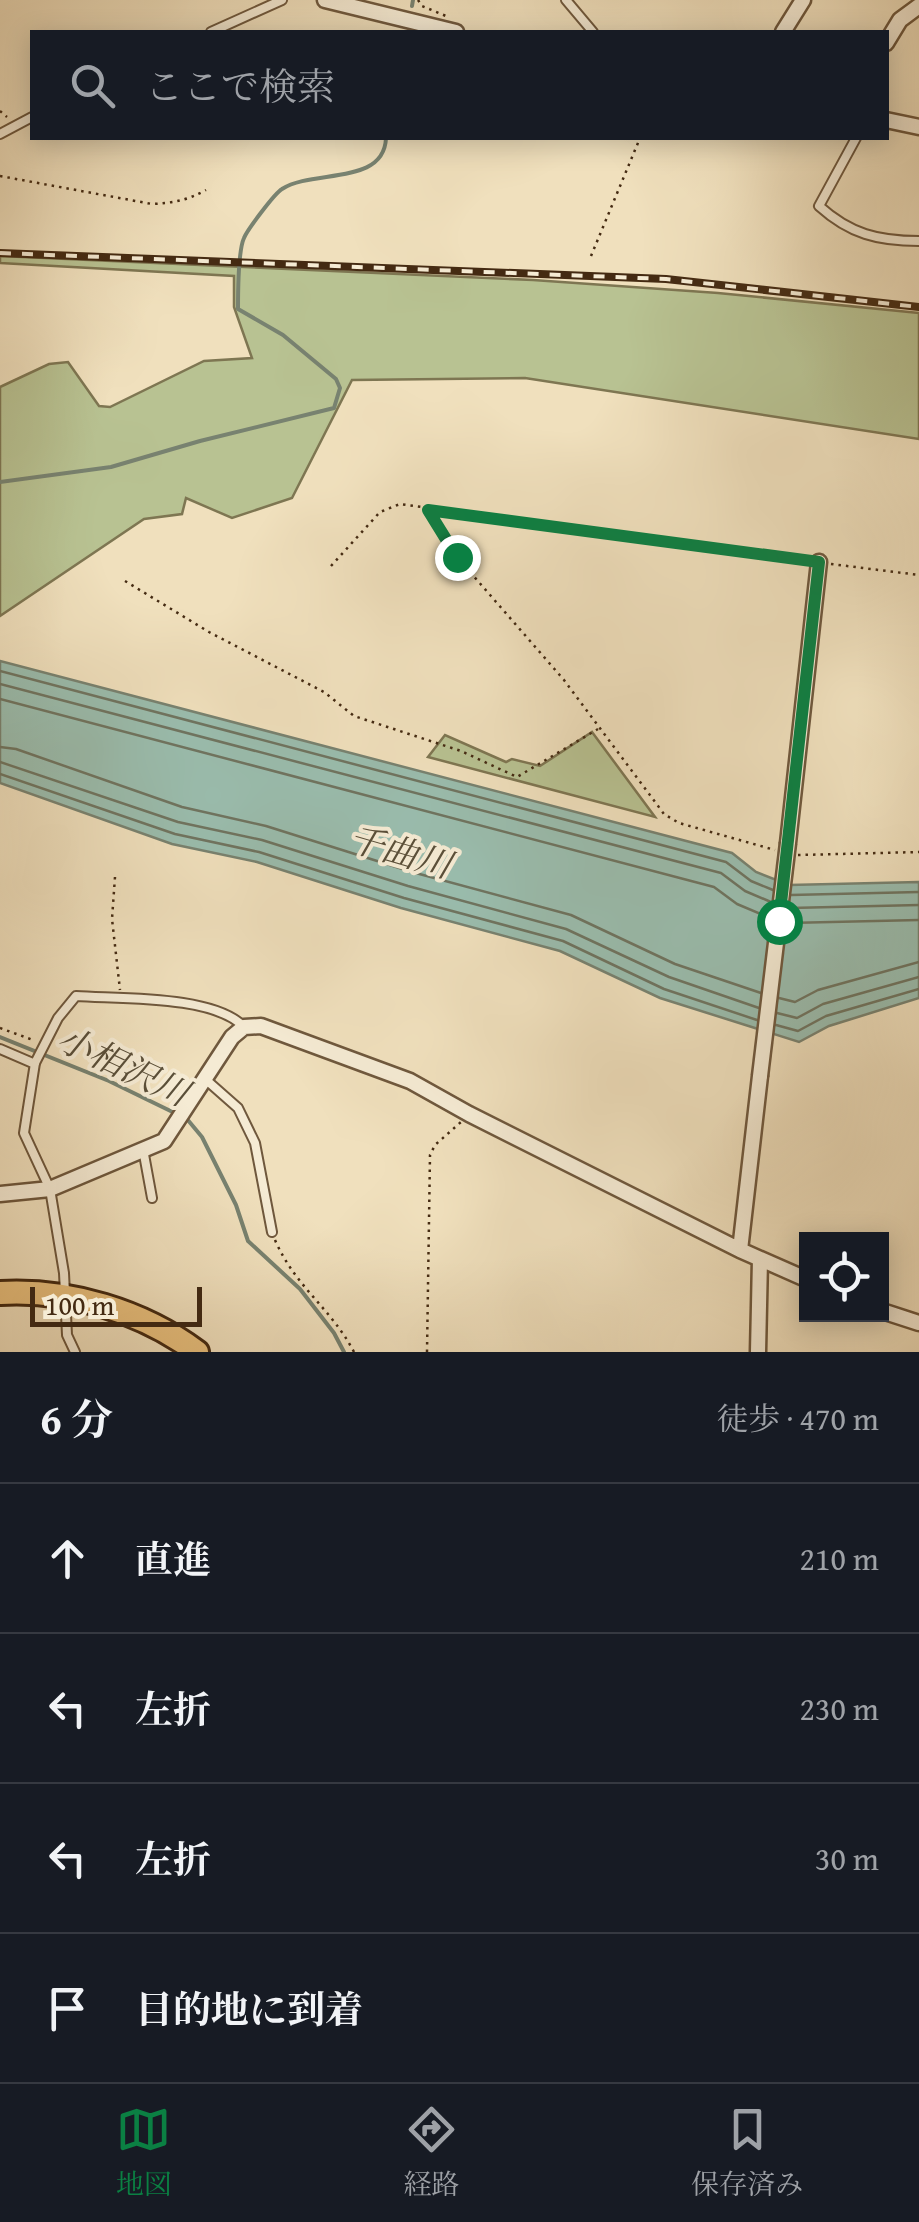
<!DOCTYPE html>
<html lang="ja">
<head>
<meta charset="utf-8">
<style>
	:root { --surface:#171b24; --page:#20242c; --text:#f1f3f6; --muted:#9ea1a6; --line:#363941; --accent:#0b8043 }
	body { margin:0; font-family:"Gentium Book Plus","Noto Serif JP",serif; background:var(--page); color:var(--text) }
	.controls { position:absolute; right:30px; bottom:30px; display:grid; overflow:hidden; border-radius:0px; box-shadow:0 5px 25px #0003 }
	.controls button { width:90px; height:90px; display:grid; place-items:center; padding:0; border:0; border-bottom:2px solid var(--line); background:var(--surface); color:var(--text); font:50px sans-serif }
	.scale { position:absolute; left:30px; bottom:25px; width:172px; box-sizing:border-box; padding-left:10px; border:5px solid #442a12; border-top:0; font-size:28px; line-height:35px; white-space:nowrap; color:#442a12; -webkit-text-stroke:8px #f5ebd4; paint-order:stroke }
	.stop { position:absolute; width:30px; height:30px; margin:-22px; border:8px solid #0b8043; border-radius:50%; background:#fff }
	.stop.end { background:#0b8043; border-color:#fff; box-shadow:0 2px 10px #0008 }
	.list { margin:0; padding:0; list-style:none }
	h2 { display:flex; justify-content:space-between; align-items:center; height:130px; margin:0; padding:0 40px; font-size:42px }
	h2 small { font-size:32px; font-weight:400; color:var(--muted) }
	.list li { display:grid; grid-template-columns:65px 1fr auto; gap:30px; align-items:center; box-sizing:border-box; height:150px; padding:0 40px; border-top:2px solid var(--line) }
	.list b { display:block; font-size:38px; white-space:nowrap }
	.list em { font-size:32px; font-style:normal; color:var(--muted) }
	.icon { flex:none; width:55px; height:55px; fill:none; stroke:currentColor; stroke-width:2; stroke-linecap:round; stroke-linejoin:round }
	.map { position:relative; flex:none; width:919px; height:1352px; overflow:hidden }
	.search { position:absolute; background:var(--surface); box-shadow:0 5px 25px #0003; left:30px; right:30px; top:30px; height:110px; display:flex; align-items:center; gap:25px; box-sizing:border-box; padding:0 35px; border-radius:0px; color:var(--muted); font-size:38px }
	.sheet { height:730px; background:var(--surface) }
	nav { display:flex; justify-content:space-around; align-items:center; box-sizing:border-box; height:140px; border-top:2px solid var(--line); background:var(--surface); font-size:28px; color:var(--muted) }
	nav a { display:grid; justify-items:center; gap:5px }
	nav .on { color:var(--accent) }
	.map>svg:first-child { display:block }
	.green { fill:#b8c292; stroke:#7e7652; stroke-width:2.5 }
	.water { fill:#9abdae; stroke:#788270; stroke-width:2.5 }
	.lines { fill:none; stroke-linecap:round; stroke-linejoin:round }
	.shore { stroke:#6f7460; stroke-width:2.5 }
	.stream { stroke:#788270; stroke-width:4 }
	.service-casing { stroke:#6f583d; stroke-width:12 }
	.minor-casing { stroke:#6f583d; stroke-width:19 }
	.primary-casing { stroke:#442a12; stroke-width:28 }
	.path { stroke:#442a12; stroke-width:2.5; stroke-dasharray:2.5 5; stroke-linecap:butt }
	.service { stroke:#f5ebd4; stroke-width:8 }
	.minor { stroke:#f5ebd4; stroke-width:14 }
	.primary { stroke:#e8c07e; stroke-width:22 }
	.rail-casing { stroke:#442a12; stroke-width:8 }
	.rail { stroke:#f5ebd4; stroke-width:4; stroke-dasharray:11; stroke-linecap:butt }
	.minor-bridge-casing { stroke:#6f583d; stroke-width:19; stroke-linecap:butt }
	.minor-bridge { stroke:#f5ebd4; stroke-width:14 }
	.route { stroke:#0b8043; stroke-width:12 }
	.labels { text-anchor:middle; stroke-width:8; stroke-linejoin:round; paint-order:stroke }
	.water-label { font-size:35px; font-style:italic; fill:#5a4f39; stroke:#f5ebd4 }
</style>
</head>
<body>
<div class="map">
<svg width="919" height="1352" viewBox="0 0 919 1352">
	<rect width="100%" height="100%" fill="#f0e0bd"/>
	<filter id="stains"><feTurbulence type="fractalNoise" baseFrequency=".002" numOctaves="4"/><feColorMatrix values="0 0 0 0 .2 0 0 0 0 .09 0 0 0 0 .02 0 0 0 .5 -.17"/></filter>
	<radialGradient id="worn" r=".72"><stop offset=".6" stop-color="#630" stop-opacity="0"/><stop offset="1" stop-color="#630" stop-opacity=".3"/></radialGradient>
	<path class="green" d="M0 256 533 280 718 293 919 313V439L525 378 352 380 292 498 232 518 186 498 182 514 144 519 0 616V387L49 364 68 362 99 406 110 407 204 361 252 358 234 307V276L0 263Z
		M592 732 655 817 428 757 445 735 506 762 512 759 540 766Z"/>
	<path class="water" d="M0 661 732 853 756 872 789 885 919 882V998L829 1026 799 1042 660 998 560 951 401 908 257 862 172 844 0 783Z"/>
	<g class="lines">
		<path class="shore" d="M0 671 726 862 751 881 773 890
			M0 684 721 873 745 891 771 902
			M0 699 714 887 737 904 770 918
			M0 747 16 749 182 807 266 826 412 872 571 915 675 964 761 993
			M0 762 178 822 262 840 408 886 566 929 669 977 759 1008
			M0 774 175 834 259 852 404 898 563 941 664 989 757 1020
			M791 895 919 892
			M790 908 919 905
			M788 923 919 920
			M779 998 795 1002 818 990 919 962
			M777 1013 797 1018 823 1004 919 977
			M776 1025 798 1031 826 1016 919 989"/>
		<path class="stream" d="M412 6 413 0
			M0 482 111 467 200 441 334 408 340 388 336 379 283 335 238 309C238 293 238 251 244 238 247 230 275 193 282 189 313 169 384 186 386 138
			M0 1037 109 1081 187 1119 202 1137 236 1205 248 1241 300 1289 334 1333 344 1352"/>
		<defs>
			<path id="service" d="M566 0 593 32
				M211 32 282 0
				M0 134 32 117
				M856 138 819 206C850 234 878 241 919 241
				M0 1049 35 1064
				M204 1078 238 1108 255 1143 272 1232
				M143 1149 152 1198
				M75 1352 67 1335 64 1273 50 1189 24 1133 35 1063 58 1018 76 996C119 999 214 995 244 1027"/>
			<path id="minor" d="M325 0 456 32
				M783 32 803 0
				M886 43 900 20 919 6
				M886 120 919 127
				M788 843 819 562
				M0 1194 50 1189 164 1141 232 1037 244 1027 261 1026 410 1081 469 1114 740 1250 806 1279
				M740 1250 760 1076
				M882 1311 919 1323
				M758 1352 760 1259"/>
			<path id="primary" d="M0 1293C69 1289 142 1311 197 1352"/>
		</defs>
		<use href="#service" class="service-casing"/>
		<use href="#minor" class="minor-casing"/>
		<use href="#primary" class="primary-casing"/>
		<path class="path" d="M418 0 422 6 446 16
			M0 111 7 117
			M0 176 152 204C173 203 188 200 206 190
			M591 256 640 138
			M428 510 457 557 564 680 664 814 679 823 775 850
			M831 564 919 575
			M331 566 380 512 400 504 808 561
			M125 581 209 632 324 692 354 716 461 751 517 777 598 729
			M798 855 919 852
			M115 877 112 919 120 990
			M0 1028 33 1040
			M275 1240C296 1288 331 1308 354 1352
			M427 1352 430 1155 435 1145 461 1122"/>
		<use href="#service" class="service"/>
		<use href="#minor" class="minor"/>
		<use href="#primary" class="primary"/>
		<defs>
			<path id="rail" d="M0 253 666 279 919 307"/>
		</defs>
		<use href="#rail" class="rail-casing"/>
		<use href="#rail" class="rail"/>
		<defs>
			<path id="minor-bridge" d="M760 1076 788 843"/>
		</defs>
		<use href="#minor-bridge" class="minor-bridge-casing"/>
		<use href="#minor-bridge" class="minor-bridge"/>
	</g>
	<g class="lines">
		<path class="route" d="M457 557 428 510 819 562 779 921"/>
	</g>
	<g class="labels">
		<g class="water-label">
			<text transform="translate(400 852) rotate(16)" y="12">千曲川</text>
			<text transform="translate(123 1066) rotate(25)" y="12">小相沢川</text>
		</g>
	</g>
	<rect width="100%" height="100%" filter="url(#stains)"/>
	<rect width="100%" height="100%" fill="url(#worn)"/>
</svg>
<div class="controls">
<button><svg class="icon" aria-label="locate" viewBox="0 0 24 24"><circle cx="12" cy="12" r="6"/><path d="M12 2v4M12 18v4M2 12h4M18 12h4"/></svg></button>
</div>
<div class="scale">100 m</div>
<div class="stop" style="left:779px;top:921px"></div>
<div class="stop end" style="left:457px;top:557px"></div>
<div class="search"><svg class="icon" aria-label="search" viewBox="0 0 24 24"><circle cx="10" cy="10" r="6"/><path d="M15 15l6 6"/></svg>ここで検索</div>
</div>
<section class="sheet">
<h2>6 分<small>徒歩 · 470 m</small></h2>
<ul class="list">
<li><svg class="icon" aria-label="ahead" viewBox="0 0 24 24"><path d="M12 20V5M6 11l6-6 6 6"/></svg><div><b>直進</b></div><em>210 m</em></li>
<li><svg class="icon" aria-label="left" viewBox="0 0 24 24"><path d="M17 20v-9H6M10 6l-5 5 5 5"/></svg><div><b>左折</b></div><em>230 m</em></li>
<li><svg class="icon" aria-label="left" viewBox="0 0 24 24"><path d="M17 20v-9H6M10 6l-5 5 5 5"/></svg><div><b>左折</b></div><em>30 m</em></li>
<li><svg class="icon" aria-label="arrive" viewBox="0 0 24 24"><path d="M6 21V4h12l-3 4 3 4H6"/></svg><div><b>目的地に到着</b></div></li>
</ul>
</section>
<nav>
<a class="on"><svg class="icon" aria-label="map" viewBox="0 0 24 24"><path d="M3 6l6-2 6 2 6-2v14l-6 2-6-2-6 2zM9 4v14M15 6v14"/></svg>地図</a>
<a><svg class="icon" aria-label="directions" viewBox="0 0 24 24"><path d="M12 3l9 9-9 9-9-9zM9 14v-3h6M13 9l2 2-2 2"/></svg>経路</a>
<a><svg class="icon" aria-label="saved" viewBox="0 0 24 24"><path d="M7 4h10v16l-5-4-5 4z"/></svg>保存済み</a>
</nav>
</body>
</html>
